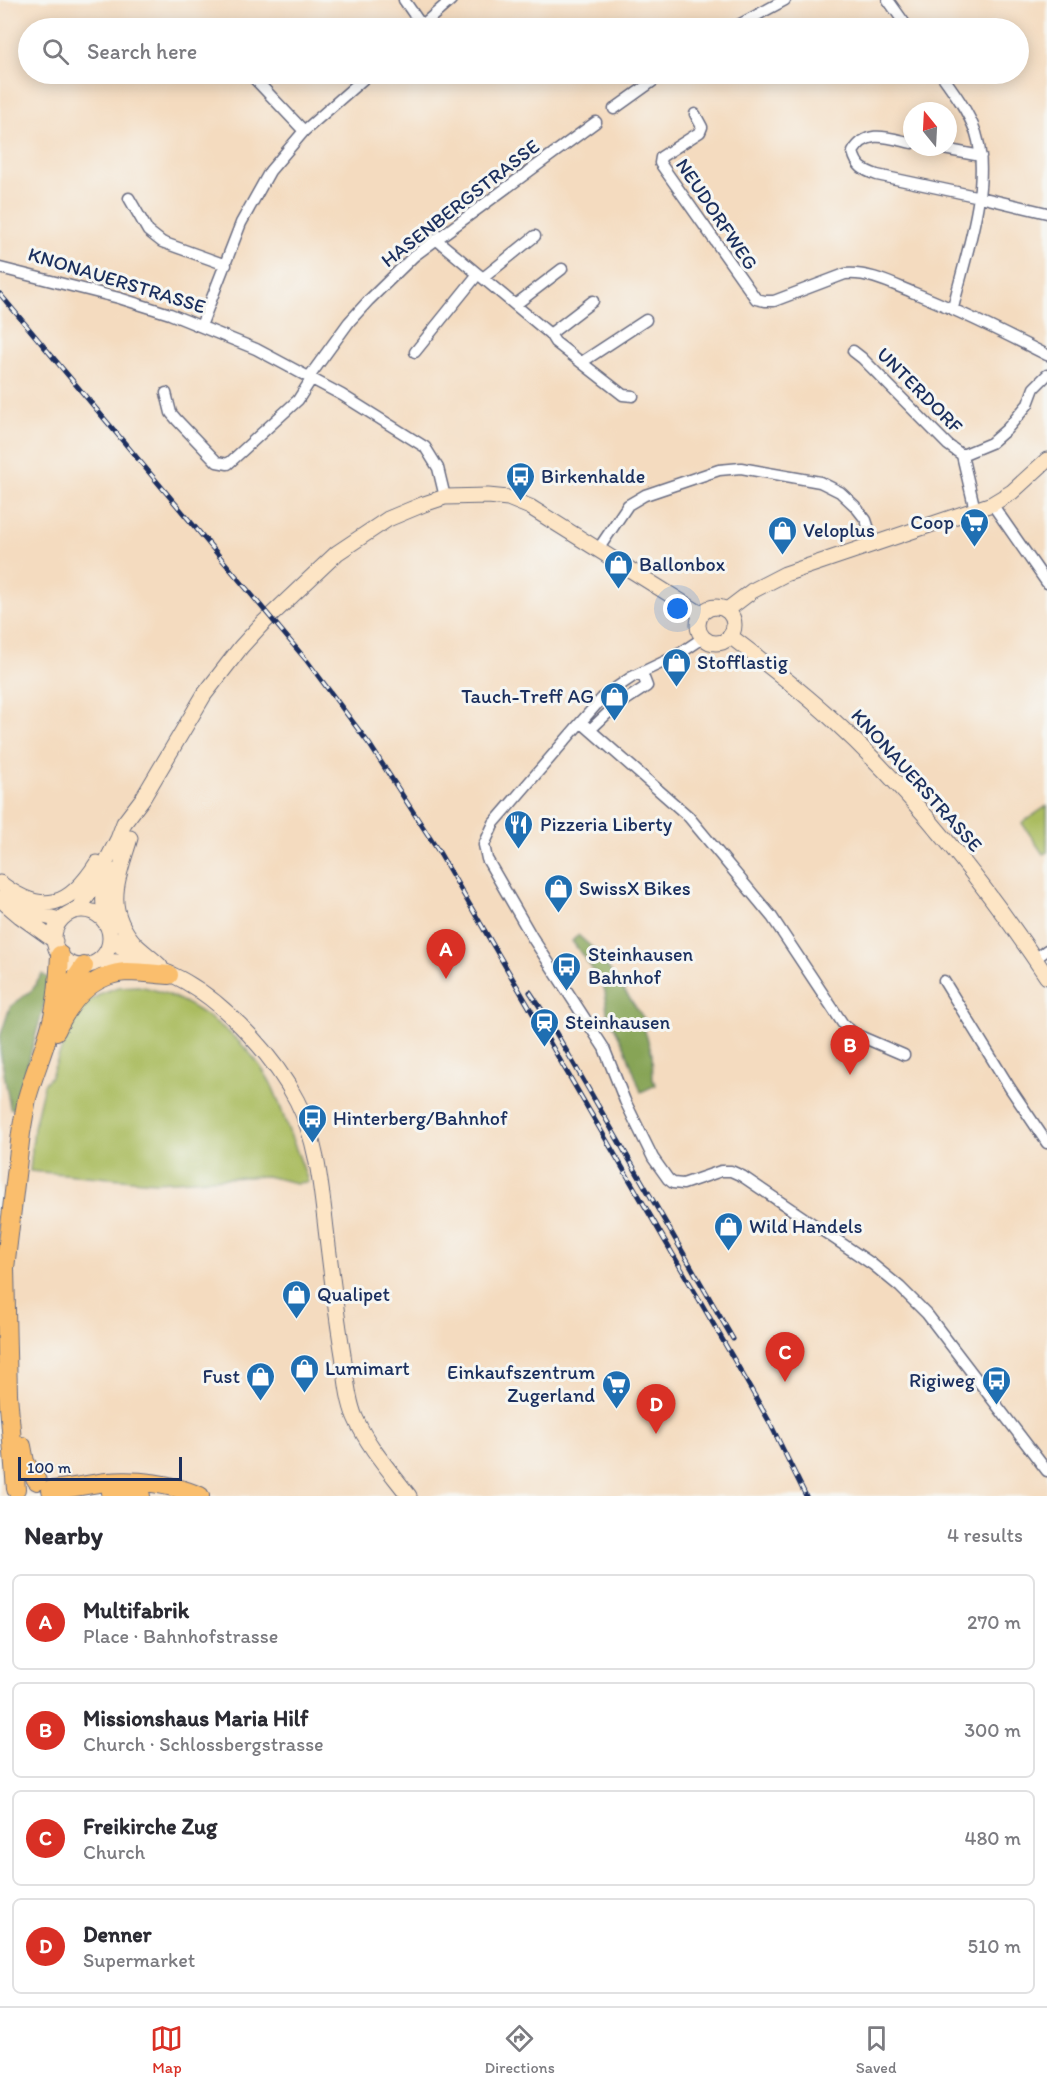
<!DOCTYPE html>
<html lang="en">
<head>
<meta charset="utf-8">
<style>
	:root { --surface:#fff; --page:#f2f2f3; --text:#2b2b33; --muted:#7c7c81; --line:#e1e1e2; --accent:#d93025 }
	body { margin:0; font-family:Itim,sans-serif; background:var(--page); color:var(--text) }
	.compass { position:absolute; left:903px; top:102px; width:54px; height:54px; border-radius:50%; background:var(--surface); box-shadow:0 3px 15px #0003; rotate:342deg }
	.scale { position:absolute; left:18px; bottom:15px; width:164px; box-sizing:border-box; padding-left:6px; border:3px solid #1b2f5e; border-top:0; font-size:16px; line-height:21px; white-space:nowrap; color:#1b2f5e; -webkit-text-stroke:4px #f6f6f2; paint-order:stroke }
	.you { position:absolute; left:678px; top:609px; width:21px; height:21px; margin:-15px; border:4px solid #fff; border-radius:50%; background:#1a73e8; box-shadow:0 0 0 9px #1a73e833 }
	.badge { display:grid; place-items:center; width:39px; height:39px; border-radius:50%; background:var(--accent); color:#fff; font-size:20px; font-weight:700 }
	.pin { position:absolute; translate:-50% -50px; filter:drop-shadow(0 2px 3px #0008) }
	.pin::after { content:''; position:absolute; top:32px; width:21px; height:18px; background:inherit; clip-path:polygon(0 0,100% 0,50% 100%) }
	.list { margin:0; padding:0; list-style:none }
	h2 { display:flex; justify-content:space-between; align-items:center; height:78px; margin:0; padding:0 24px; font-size:26px }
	h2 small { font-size:20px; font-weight:400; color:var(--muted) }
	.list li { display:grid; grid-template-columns:39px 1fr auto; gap:18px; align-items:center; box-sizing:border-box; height:96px; margin:0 12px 12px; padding:0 12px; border:2px solid var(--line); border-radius:9px }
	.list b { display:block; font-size:22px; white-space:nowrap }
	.list p { margin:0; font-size:20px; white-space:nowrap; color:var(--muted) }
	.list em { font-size:20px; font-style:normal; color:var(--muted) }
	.icon { flex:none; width:33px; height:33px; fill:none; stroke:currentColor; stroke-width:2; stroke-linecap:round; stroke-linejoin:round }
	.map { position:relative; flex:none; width:1047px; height:1496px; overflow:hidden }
	.search { position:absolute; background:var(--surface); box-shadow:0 3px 15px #0003; left:18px; right:18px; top:18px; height:66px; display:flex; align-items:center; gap:15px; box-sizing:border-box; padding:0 21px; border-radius:33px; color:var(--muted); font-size:22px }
	.sheet { height:510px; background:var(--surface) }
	nav { display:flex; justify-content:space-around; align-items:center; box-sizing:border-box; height:84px; border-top:2px solid var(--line); background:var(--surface); font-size:16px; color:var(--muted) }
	nav a { display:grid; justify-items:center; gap:3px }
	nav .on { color:var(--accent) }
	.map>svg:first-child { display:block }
	.green { fill:#aabc5f; stroke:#62765e; stroke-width:1.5 }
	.forest { fill:#87a456; stroke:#516a5a; stroke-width:1.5 }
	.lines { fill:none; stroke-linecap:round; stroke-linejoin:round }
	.street-casing { stroke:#676b80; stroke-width:13 }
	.secondary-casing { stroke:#676b80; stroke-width:17 }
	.highway-casing { stroke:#676b80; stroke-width:20 }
	.street { stroke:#fff; stroke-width:10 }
	.secondary { stroke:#fde5c5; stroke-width:15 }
	.highway { stroke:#fabe6d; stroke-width:18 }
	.rail-casing { stroke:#1b2f5e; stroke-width:5 }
	.rail { stroke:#f6f6f2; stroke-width:3; stroke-dasharray:9; stroke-linecap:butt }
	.labels { text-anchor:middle; stroke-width:6; stroke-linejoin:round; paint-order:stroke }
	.street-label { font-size:20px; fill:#1b2f5e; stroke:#f6f6f2 }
	.poi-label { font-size:20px; fill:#1b2f5e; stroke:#f6f6f2; text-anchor:start }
</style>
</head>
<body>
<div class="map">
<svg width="1047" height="1496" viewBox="0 0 1047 1496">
	<rect width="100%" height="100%" fill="#f6f6f2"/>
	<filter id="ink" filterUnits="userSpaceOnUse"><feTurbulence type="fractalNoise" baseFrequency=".0167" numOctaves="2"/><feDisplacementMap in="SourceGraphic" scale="12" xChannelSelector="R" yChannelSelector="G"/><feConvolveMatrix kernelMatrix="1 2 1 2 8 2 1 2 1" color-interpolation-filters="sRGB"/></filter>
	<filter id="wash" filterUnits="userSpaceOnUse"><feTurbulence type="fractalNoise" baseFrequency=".008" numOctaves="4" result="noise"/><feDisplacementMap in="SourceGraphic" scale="24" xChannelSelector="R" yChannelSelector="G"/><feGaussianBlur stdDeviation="1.35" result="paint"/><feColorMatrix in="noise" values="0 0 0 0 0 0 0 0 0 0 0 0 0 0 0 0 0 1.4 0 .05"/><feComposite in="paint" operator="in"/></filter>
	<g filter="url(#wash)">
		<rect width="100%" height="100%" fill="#f4dbbf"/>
		<path class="green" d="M1047 806V852L1043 854 1022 823Z
			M138 986C185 994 241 1034 266 1075 276 1090 281 1109 287 1126 294 1145 302 1162 308 1182L296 1183 266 1176 155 1182 30 1171 34 1127 44 1084 51 1076 71 1024 85 1004 102 993 118 987Z"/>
		<path class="forest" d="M578 935 597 952 645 1020 643 1025 652 1054 653 1080 656 1085 641 1092 625 1048 607 1013 605 991 601 981 572 941Z
			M42 974 51 980 15 1110 10 1108 0 1050V1037L10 1007 33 989Z"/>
	</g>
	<g filter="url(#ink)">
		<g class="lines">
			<defs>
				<path id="street" d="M404 0 422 26
					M888 0 908 28
					M419 28 451 0
					M733 28 785 0
					M250 74 304 131
					M941 74C954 92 968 111 976 133 992 184 965 256 953 308
					M614 109 663 74
					M695 114 702 127 700 132 661 157 660 163 756 299 765 301H774L845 274C869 272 890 283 912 292 958 310 1002 332 1047 355
					M912 143C889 138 867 128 853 152 857 167 863 170 877 175L980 197 1047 213
					M933 147 981 156
					M129 198 148 231 162 242 226 265
					M437 240 550 334 555 342 623 395 633 396
					M0 268 119 298 170 314 256 349 342 395 425 447 438 468 445 497
					M483 278 535 236
					M515 305 562 269
					M201 326 241 223 270 171 304 131 369 74
					M550 334 593 301
					M853 351 862 358 948 445 962 455
					M415 352 478 274
					M582 362 646 320
					M309 377 349 322 369 300 414 256 596 122
					M166 393 171 413 177 420 217 462 228 464 298 400 312 378
					M962 455 991 443 1007 429 1028 404 1034 388 1047 375
					M962 455 975 510
					M992 504 1047 583
					M597 551 628 505 645 495 719 470 741 468 820 482 840 492 855 506 866 520 874 544
					M703 638 676 656 632 677 604 696 581 722 494 823 484 845 487 859 532 937 604 1048 625 1101 653 1158 668 1179 673 1183 683 1184 721 1171H731L742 1176 872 1264 900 1287 927 1314 1047 1471
					M581 722 688 816 772 917 843 1024 855 1034 904 1055
					M590 730 612 709 647 686 642 673
					M1035 959 1047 950
					M944 981 1010 1088 1047 1143"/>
				<path id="secondary" d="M698 625a18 18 0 1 1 36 0a18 18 0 1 1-36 0Z
					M727 610 752 591 785 574 992 504 1012 492 1047 460
					M730 636C765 663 800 689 832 719 915 795 985 884 1047 977
					M130 838C118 879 103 907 135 944 143 952 152 958 160 966
					M0 883C43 916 69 907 97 863
					M0 899 20 916 55 941
					M17 905 28 912 60 920
					M78 910 92 889 118 839 124 823 143 798 204 695 241 647 262 624 337 553 388 519 424 504 445 497 488 496 508 498 530 507 701 614
					M54 938a28 28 0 1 1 56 0a28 28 0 1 1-56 0Z
					M107 924C102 905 102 889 111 871
					M110 935C136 966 155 964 186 982 228 1006 275 1058 297 1101 317 1140 321 1186 326 1229 331 1271 336 1313 343 1355 346 1375 347 1398 355 1417 368 1447 390 1471 409 1496
					M98 961 140 963"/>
				<path id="highway" d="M57 1006 84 966
					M56 1031C70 1001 91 974 127 972 141 972 155 974 169 975
					M22 1446 25 1462 37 1481
					M16 1489 8 1394 5 1268 21 1133 27 1098C35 1069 48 1042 54 1012 58 994 59 974 60 955
					M51 1490C70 1489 88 1484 107 1482 138 1479 172 1484 200 1496
					M111 1493 141 1496"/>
			</defs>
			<use href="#street" class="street-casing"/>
			<use href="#secondary" class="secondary-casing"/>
			<use href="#highway" class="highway-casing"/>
			<use href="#street" class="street"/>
			<use href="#secondary" class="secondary"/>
			<use href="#highway" class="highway"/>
			<defs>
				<path id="rail" d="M0 294 307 661 370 745 439 852 743 1375 769 1421 806 1496
					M530 992 548 1019 733 1339"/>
			</defs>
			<use href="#rail" class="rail-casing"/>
			<use href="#rail" class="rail"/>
		</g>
	</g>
	<defs>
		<symbol id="bus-pin" viewBox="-11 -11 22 30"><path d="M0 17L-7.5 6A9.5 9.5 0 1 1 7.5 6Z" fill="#1f6fb2" stroke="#f6f6f2"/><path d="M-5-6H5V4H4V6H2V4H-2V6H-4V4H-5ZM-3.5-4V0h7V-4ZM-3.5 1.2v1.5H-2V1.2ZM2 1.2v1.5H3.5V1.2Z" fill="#fff"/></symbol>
		<symbol id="supermarket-pin" viewBox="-11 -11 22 30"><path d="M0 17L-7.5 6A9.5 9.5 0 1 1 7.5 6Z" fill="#1f6fb2" stroke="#f6f6f2"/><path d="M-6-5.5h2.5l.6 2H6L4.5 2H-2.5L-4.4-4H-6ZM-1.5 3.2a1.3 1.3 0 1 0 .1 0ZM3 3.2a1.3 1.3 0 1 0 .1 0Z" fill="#fff"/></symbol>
		<symbol id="shop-pin" viewBox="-11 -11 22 30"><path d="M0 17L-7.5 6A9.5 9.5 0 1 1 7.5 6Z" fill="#1f6fb2" stroke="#f6f6f2"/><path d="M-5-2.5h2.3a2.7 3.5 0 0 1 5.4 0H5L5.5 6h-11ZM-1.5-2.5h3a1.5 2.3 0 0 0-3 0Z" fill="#fff"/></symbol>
		<symbol id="restaurant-pin" viewBox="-11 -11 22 30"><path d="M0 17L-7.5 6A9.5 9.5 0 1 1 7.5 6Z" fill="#1f6fb2" stroke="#f6f6f2"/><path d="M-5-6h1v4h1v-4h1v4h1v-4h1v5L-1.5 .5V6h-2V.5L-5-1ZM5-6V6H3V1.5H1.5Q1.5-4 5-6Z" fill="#fff"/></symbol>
		<symbol id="station-pin" viewBox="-11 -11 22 30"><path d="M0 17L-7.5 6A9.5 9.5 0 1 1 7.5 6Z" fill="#1f6fb2" stroke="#f6f6f2"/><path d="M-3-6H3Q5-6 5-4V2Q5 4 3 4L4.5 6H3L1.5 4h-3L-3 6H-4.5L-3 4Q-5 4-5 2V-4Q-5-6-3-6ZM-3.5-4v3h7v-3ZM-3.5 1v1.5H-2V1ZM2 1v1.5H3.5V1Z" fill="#fff"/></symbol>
	</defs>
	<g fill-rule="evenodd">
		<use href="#bus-pin" x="504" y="460" width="33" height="45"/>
		<use href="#supermarket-pin" x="958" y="506" width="33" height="45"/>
		<use href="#shop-pin" x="766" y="514" width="33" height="45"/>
		<use href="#shop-pin" x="602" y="548" width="33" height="45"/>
		<use href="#shop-pin" x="660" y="646" width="33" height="45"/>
		<use href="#shop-pin" x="598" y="680" width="33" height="45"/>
		<use href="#restaurant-pin" x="502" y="808" width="33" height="45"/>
		<use href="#shop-pin" x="542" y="872" width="33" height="45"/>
		<use href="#bus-pin" x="550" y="950" width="33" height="45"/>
		<use href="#station-pin" x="528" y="1006" width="33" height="45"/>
		<use href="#bus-pin" x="296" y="1102" width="33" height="45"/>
		<use href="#shop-pin" x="712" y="1210" width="33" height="45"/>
		<use href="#shop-pin" x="280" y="1278" width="33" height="45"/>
		<use href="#shop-pin" x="288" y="1352" width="33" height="45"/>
		<use href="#shop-pin" x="244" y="1360" width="33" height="45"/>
		<use href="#bus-pin" x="980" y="1364" width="33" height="45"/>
		<use href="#supermarket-pin" x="600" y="1368" width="33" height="45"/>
	</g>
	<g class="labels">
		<g class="street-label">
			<text transform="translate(460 203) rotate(-38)" y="7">HASENBERGSTRASSE</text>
			<text transform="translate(717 214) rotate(56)" y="7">NEUDORFWEG</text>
			<text transform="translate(117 280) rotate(17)" y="7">KNONAUERSTRASSE</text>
			<text transform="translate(920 390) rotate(45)" y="7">UNTERDORF</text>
			<text transform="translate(917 780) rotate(48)" y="7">KNONAUERSTRASSE</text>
		</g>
		<g class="poi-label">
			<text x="541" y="483">Birkenhalde</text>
			<text x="954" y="529" text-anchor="end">Coop</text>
			<text x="803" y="537">Veloplus</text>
			<text x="639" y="571">Ballonbox</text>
			<text x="697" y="669">Stofflastig</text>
			<text x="594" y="703" text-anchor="end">Tauch-Treff AG</text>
			<text x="540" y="831">Pizzeria Liberty</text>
			<text x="579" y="895">SwissX Bikes</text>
			<text x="588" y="961">Steinhausen<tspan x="588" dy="23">Bahnhof</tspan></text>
			<text x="565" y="1029">Steinhausen</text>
			<text x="333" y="1125">Hinterberg/Bahnhof</text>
			<text x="749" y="1233">Wild Handels</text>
			<text x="317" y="1301">Qualipet</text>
			<text x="325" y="1375">Lumimart</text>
			<text x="595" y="1379" text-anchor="end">Einkaufszentrum<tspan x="595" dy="23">Zugerland</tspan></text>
			<text x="240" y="1383" text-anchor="end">Fust</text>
			<text x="975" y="1387" text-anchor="end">Rigiweg</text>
		</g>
	</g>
</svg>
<svg class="compass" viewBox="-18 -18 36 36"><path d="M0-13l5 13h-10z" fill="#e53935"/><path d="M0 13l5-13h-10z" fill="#7c7c81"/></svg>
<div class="scale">100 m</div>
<div class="you"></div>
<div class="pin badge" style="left:446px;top:979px">A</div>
<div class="pin badge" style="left:850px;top:1075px">B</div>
<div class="pin badge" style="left:785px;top:1382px">C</div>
<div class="pin badge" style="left:656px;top:1434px">D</div>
<div class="search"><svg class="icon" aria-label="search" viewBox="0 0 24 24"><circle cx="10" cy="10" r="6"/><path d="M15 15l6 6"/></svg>Search here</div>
</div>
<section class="sheet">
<h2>Nearby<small>4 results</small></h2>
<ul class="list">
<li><span class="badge">A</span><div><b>Multifabrik</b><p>Place · Bahnhofstrasse</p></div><em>270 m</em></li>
<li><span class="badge">B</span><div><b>Missionshaus Maria Hilf</b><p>Church · Schlossbergstrasse</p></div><em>300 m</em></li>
<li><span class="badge">C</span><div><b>Freikirche Zug</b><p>Church</p></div><em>480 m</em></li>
<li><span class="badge">D</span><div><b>Denner</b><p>Supermarket</p></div><em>510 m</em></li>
</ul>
</section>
<nav>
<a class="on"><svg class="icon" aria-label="map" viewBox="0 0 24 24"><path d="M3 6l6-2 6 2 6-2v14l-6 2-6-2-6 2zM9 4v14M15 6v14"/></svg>Map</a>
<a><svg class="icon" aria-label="directions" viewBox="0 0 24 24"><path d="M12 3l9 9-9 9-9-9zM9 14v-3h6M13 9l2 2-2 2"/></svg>Directions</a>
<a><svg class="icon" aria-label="saved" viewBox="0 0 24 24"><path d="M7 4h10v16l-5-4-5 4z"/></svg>Saved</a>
</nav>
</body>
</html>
